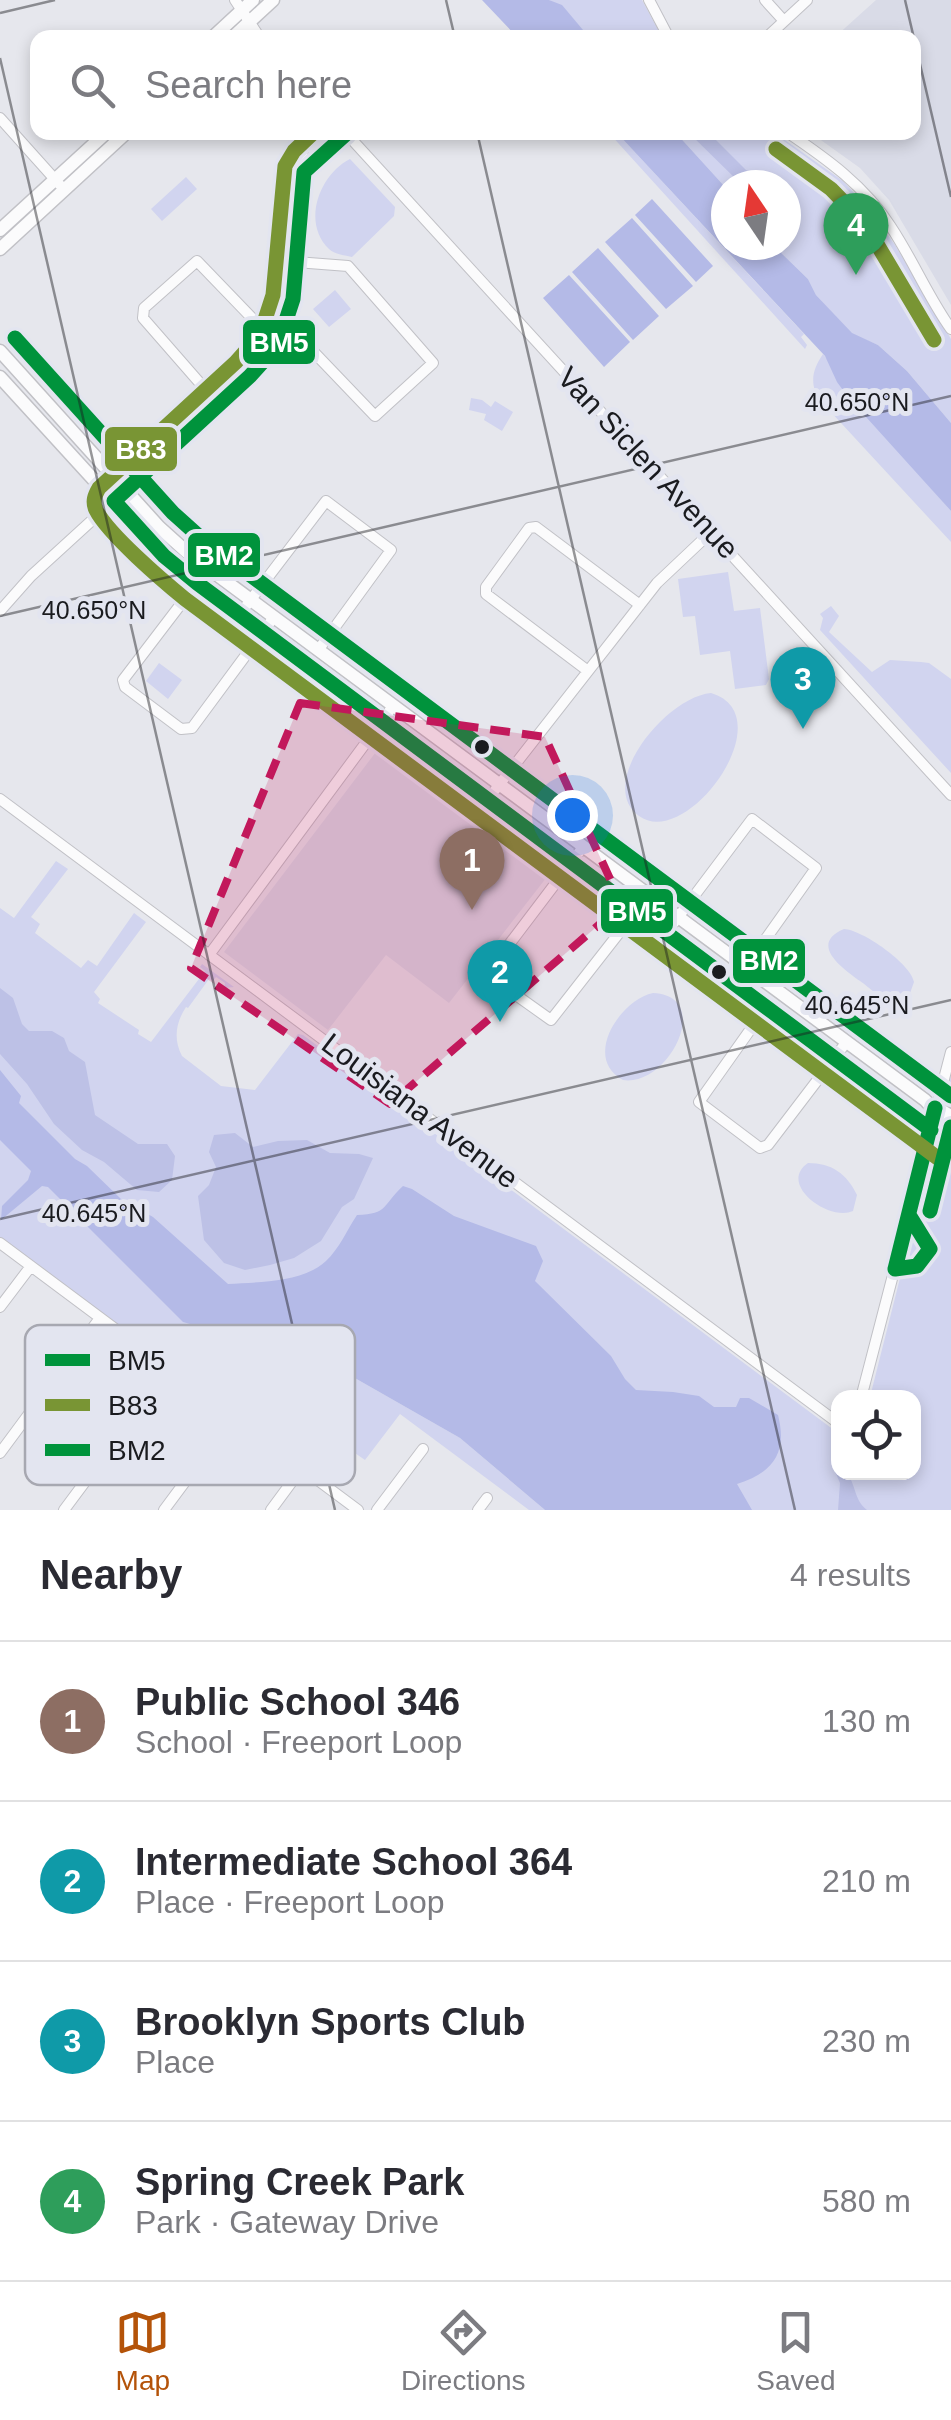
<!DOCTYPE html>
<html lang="en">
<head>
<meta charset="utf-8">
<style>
	:root { --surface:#fff; --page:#f2f2f3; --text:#2b2b33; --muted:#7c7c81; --line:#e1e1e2; --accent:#b45309 }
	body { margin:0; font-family:Helvetica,sans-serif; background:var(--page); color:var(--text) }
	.controls { position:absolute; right:30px; bottom:30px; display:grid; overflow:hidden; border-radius:20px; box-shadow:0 5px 15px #0003 }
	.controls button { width:90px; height:90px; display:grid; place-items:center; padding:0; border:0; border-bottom:2px solid var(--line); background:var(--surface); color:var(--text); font:50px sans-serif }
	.compass { position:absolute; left:711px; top:170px; width:90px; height:90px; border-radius:50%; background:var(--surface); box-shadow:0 5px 15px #0003; rotate:347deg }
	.you { position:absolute; left:572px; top:815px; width:35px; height:35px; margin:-25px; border:8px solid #fff; border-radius:50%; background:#1a73e8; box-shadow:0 0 0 15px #1a73e833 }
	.badge { display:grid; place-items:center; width:65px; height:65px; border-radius:50%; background:var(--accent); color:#fff; font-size:32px; font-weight:700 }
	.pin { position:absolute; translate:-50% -82px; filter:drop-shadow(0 2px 5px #0008) }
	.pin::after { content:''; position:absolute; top:52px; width:35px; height:30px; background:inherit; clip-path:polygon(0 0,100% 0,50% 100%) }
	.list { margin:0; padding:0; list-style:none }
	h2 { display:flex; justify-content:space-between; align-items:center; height:130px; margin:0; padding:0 40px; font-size:42px }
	h2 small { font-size:32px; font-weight:400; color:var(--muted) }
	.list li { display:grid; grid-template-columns:65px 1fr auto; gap:30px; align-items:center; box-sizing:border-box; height:160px; padding:0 40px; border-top:2px solid var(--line) }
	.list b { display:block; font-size:38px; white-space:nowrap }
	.list p { margin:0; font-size:32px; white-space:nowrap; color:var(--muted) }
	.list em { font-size:32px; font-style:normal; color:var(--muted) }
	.icon { flex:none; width:55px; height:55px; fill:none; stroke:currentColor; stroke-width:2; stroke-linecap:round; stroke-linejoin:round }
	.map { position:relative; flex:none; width:951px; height:1510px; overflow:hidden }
	.search { position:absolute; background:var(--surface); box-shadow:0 5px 15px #0003; left:30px; right:30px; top:30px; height:110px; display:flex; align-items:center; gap:25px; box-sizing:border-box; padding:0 35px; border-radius:20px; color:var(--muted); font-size:38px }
	.sheet { height:770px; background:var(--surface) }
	nav { display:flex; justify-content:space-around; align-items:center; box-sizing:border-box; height:140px; border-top:2px solid var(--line); background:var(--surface); font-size:28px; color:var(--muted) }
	nav a { display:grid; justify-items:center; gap:5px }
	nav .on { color:var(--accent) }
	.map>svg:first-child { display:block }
	.built { fill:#d9dbe7 }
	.green { fill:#d1d4ef }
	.forest { fill:#bdc1e6 }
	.water { fill:#b4bae7 }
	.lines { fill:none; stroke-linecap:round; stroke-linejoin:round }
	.minor-casing { stroke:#c1c1c6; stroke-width:12 }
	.major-casing { stroke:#c1c1c6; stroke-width:15 }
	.highway-casing { stroke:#c1c1c6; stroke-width:18 }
	.minor { stroke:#fbfbfc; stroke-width:10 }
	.major { stroke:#fbfbfc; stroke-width:12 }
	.highway { stroke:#fbfbfc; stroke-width:15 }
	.bus-1-casing { stroke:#e3e5f0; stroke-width:22 }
	.bus-2-casing { stroke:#e3e5f0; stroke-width:22 }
	.bus-3-casing { stroke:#e3e5f0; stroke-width:22 }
	.bus-1 { stroke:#00933c; stroke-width:15 }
	.bus-2 { stroke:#799534; stroke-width:15 }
	.bus-3 { stroke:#00933c; stroke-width:15 }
	.marked { fill:#c2185b; fill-opacity:0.2; stroke:#c2185b; stroke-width:8; stroke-dasharray:20 12; stroke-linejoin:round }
	.ticks { fill:none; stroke:#1a1b1f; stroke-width:2.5; stroke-opacity:0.45 }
	.bus-dot { fill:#1a1b1f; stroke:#e3e5f0; stroke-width:4 }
	.labels { text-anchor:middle; stroke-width:10; stroke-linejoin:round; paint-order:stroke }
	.street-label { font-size:30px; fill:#1a1b1f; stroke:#e3e5f0 }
	.key { fill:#e3e5f0; stroke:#a7a8b1; stroke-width:2.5 }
	.key-label { font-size:28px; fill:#1a1b1f }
	.ticks-label { font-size:25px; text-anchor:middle; fill:#1a1b1f; stroke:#e3e5f0; stroke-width:10; stroke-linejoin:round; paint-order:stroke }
	.line-badge { stroke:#e3e5f0; stroke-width:4 }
	.badge-label { font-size:28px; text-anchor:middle; font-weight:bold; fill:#fff }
</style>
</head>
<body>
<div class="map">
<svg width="951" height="1510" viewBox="0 0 951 1510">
	<rect width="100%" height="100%" fill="#e6e7ed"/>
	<path class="built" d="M876 0H951V305L889 200 860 168 811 133 914 132V38L835 37Z
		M385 740 491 820 494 816 557 864 449 1003 386 955 328 1030 224 952Z"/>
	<path class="green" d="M549 0H642L662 37H589L568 13Z
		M609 133H617L804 334 801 337 807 345 805 349Z
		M676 133H775L843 181 871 211 895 245 951 339V423L907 371 878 345 852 334 816 295 808 279 773 245H786V185H726V188Z
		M350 159 395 207 394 216 352 257C344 255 336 255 329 249 301 222 320 174 350 159Z
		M186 177 197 189 162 221 151 209Z
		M335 290 351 309 329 327 313 309Z
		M823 354 902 455 951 511V542L817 397C810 380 813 369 823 354Z
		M471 398 482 400 491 407 495 401 513 412 502 431 484 420 486 414 469 410Z
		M728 572 734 611 760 608 769 679 766 685 735 689 730 651 700 655 695 616 683 617 678 579Z
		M831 606 839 616 829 632 872 672 890 660 921 662 929 663 951 679V773L820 630 823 618 820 614Z
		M159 663 182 680 168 699 146 681Z
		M711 693C785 715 687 851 639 816 595 784 666 697 711 693Z
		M56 861 68 869 31 917 40 924 35 933 81 968 88 960 97 966 134 913 146 922 94 992 100 999 98 1003 139 1030 138 1034 151 1042 205 971 200 967 202 964 234 987 224 988 225 983 216 977 213 981 209 979 188 1008 186 1007C176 1022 173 1039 182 1056L221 1086 255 1090 298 1034 303 1035 838 1433V1472H914V1398L870 1397 951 1076V1510H747L661 1404 336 1262 294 1281 227 1286 117 1202 14 1104 0 1076V908L14 918Z
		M844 929C863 930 911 964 914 982L909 996C903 1000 901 1002 894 1002 882 1001 869 987 860 981 843 969 808 944 844 929Z
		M653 993C715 996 668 1087 623 1080 582 1058 620 1000 653 993Z
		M0 1131 288 1353 353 1377 460 1438 545 1510H529L400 1414 365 1460 336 1440 317 1467 297 1451 318 1422 291 1401 269 1429 247 1413 237 1418 0 1243Z
		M808 1163C832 1163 847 1174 857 1195L853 1211C829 1222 777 1184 808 1163Z"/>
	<path class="forest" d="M689 133H709L746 170 773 185H742Z
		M0 988 13 998 22 1024 29 1031H52L64 1038 69 1051 85 1062 95 1115 138 1144H167L175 1156 172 1180 159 1192 137 1190 104 1162 82 1150 54 1124 27 1084 0 1054Z
		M235 1133 253 1147 278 1141 307 1140 330 1153 359 1154 373 1158 354 1199 342 1207 321 1241 294 1258 270 1265 245 1270 224 1263 204 1240 198 1196 209 1185 216 1167 209 1152 214 1135Z
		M838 1462V1472L847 1473C856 1485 854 1500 867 1510H838L840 1483 833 1467Z"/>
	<path class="water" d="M482 0H549L562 5 589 37H517Z
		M617 133H676L726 188V245H773L808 279 816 295 852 333 878 345 907 371 951 423V511L848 397 837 382 825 356Z
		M652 199 713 266 696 282 635 215Z
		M632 218 693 286 666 309 605 242Z
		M598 248 659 316 633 340 572 272Z
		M569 275 630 342 604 367 543 298Z
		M0 1070 21 1096 19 1103 75 1159 87 1166 121 1199 153 1217 228 1284C259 1282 302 1283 326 1261 339 1249 347 1230 357 1215 389 1214 382 1205 403 1186L412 1189 454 1216 536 1246 543 1261 535 1281 611 1356 625 1379 636 1390 673 1392 699 1396 714 1407H736L740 1398H749L778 1415C788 1454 772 1473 737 1484L752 1510H545L460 1438 353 1377 287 1352 183 1322 48 1187 42 1186 1 1220 2 1206 28 1180 31 1171 0 1140Z"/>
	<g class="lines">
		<defs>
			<path id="minor" d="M235 0 260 38
				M649 0 669 38
				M765 0 784 21
				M766 38 807 0
				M0 118 60 185
				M345 132 951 795
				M787 132C827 159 865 186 891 227 913 260 928 297 951 329
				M302 173 303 132
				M284 334 307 345 375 416 433 363 348 266 296 262
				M219 405 143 318 144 308 197 261 278 345
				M197 583 123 680 125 687 181 729 192 728 274 617
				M0 611 31 576 250 376 278 345 290 313 304 172 316 158 346 134
				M240 614 326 501 391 550 319 649
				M588 671 486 594V587L529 528 536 527 640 605
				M0 799 838 1423
				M488 799 657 583 711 532
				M583 847 492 967V978L551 1020 637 910
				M667 932 752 819 816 868 745 968
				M209 955 393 706
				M767 1006 699 1102 760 1148 768 1145 845 1044
				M0 1243 358 1510
				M0 1307 31 1266
				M861 1398 951 1052
				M0 1453 100 1318
				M64 1510 169 1369
				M164 1510 225 1428 237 1418
				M271 1510 302 1468
				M377 1510 423 1449
				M478 1510 487 1498"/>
			<path id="major" d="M212 38 253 0
				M232 38 273 0
				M0 230 107 132
				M0 249 127 132
				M0 351 159 527 189 554 925 1100 951 1128
				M0 377 146 537 197 583 951 1143"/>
			<path id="highway" d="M935 1108 951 1118"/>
		</defs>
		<use href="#minor" class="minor-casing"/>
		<use href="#major" class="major-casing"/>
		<use href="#highway" class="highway-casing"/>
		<use href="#minor" class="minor"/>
		<use href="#major" class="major"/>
		<use href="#highway" class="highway"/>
		<defs>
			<path id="bus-1" d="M114 501 164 556 197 583 931 1130
				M114 501 250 376 278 345 293 299 304 172 346 134
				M895 1269 935 1108
				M895 1269 917 1266 930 1249 909 1215"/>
			<path id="bus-2" d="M314 132 294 151 285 166 273 295 260 335 236 362 99 488C95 495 92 501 96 510 108 534 163 581 185 599L939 1159
				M776 149 831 189 865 224 934 340"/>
			<path id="bus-3" d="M15 338 173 513 202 539 951 1096
				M930 1211 951 1127"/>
		</defs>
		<use href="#bus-1" class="bus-1-casing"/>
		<use href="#bus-2" class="bus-2-casing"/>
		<use href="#bus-3" class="bus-3-casing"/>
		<use href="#bus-1" class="bus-1"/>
		<use href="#bus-2" class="bus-2"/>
		<use href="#bus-3" class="bus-3"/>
	</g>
	<path class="marked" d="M300 703 545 737 622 905 390 1104 191 968Z"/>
	<path class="ticks" d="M446 0 455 38M905 0 951 197M0 13 55 0M0 58 335 1510M477 132 795 1510M0 616 951 396M0 1219 951 1000"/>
	<g class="bus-dot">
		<circle cx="482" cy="747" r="9"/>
		<circle cx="719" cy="972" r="9"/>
	</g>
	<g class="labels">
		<g class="street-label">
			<text transform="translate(648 463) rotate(47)" y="10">Van Siclen Avenue</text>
			<text transform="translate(420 1111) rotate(37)" y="10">Louisiana Avenue</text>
		</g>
	</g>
	<rect x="25" y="1325" width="330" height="160" rx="15" class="key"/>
	<rect x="45" y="1354" width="45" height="12" fill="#00933c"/>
	<rect x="45" y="1399" width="45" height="12" fill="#799534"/>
	<rect x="45" y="1444" width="45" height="12" fill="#00933c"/>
	<g class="key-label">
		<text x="108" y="1370">BM5</text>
		<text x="108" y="1415">B83</text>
		<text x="108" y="1460">BM2</text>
	</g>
	<g class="ticks-label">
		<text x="857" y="411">40.650°N</text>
		<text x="94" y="619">40.650°N</text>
		<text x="857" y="1014">40.645°N</text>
		<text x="94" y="1222">40.645°N</text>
	</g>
	<g class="line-badge">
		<rect x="241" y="318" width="76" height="48" rx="10" fill="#00933c"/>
		<rect x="103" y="425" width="76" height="48" rx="10" fill="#799534"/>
		<rect x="186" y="531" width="76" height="48" rx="10" fill="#00933c"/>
		<rect x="599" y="887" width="76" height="48" rx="10" fill="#00933c"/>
		<rect x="731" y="937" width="76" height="48" rx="10" fill="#00933c"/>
	</g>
	<g class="badge-label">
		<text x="279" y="352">BM5</text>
		<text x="141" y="459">B83</text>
		<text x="224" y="565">BM2</text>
		<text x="637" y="921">BM5</text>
		<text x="769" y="970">BM2</text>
	</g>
</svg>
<div class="controls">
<button><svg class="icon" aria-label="locate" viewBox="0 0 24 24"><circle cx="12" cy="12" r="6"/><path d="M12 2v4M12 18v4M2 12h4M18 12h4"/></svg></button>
</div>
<svg class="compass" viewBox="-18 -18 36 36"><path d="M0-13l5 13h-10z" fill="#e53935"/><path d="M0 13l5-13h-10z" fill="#7c7c81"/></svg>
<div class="you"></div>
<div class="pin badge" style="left:472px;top:910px;background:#8d6e63">1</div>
<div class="pin badge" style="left:500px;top:1022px;background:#0f9aa8">2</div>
<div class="pin badge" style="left:803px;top:729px;background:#0f9aa8">3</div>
<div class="pin badge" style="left:856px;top:275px;background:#2e9e5b">4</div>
<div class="search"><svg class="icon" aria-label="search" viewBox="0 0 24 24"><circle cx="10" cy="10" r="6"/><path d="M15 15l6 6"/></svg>Search here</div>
</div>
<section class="sheet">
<h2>Nearby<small>4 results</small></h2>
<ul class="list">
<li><span class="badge" style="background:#8d6e63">1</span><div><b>Public School 346</b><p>School · Freeport Loop</p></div><em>130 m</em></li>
<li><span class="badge" style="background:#0f9aa8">2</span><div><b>Intermediate School 364</b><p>Place · Freeport Loop</p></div><em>210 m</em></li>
<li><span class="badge" style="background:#0f9aa8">3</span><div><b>Brooklyn Sports Club</b><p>Place</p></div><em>230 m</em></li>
<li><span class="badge" style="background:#2e9e5b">4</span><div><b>Spring Creek Park</b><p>Park · Gateway Drive</p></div><em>580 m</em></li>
</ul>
</section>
<nav>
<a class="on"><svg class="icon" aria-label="map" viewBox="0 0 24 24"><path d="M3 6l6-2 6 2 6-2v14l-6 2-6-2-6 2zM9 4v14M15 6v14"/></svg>Map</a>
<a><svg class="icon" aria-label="directions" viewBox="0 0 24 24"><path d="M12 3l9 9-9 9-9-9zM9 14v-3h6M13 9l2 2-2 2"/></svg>Directions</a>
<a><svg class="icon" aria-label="saved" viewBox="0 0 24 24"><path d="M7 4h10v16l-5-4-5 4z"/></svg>Saved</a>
</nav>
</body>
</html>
